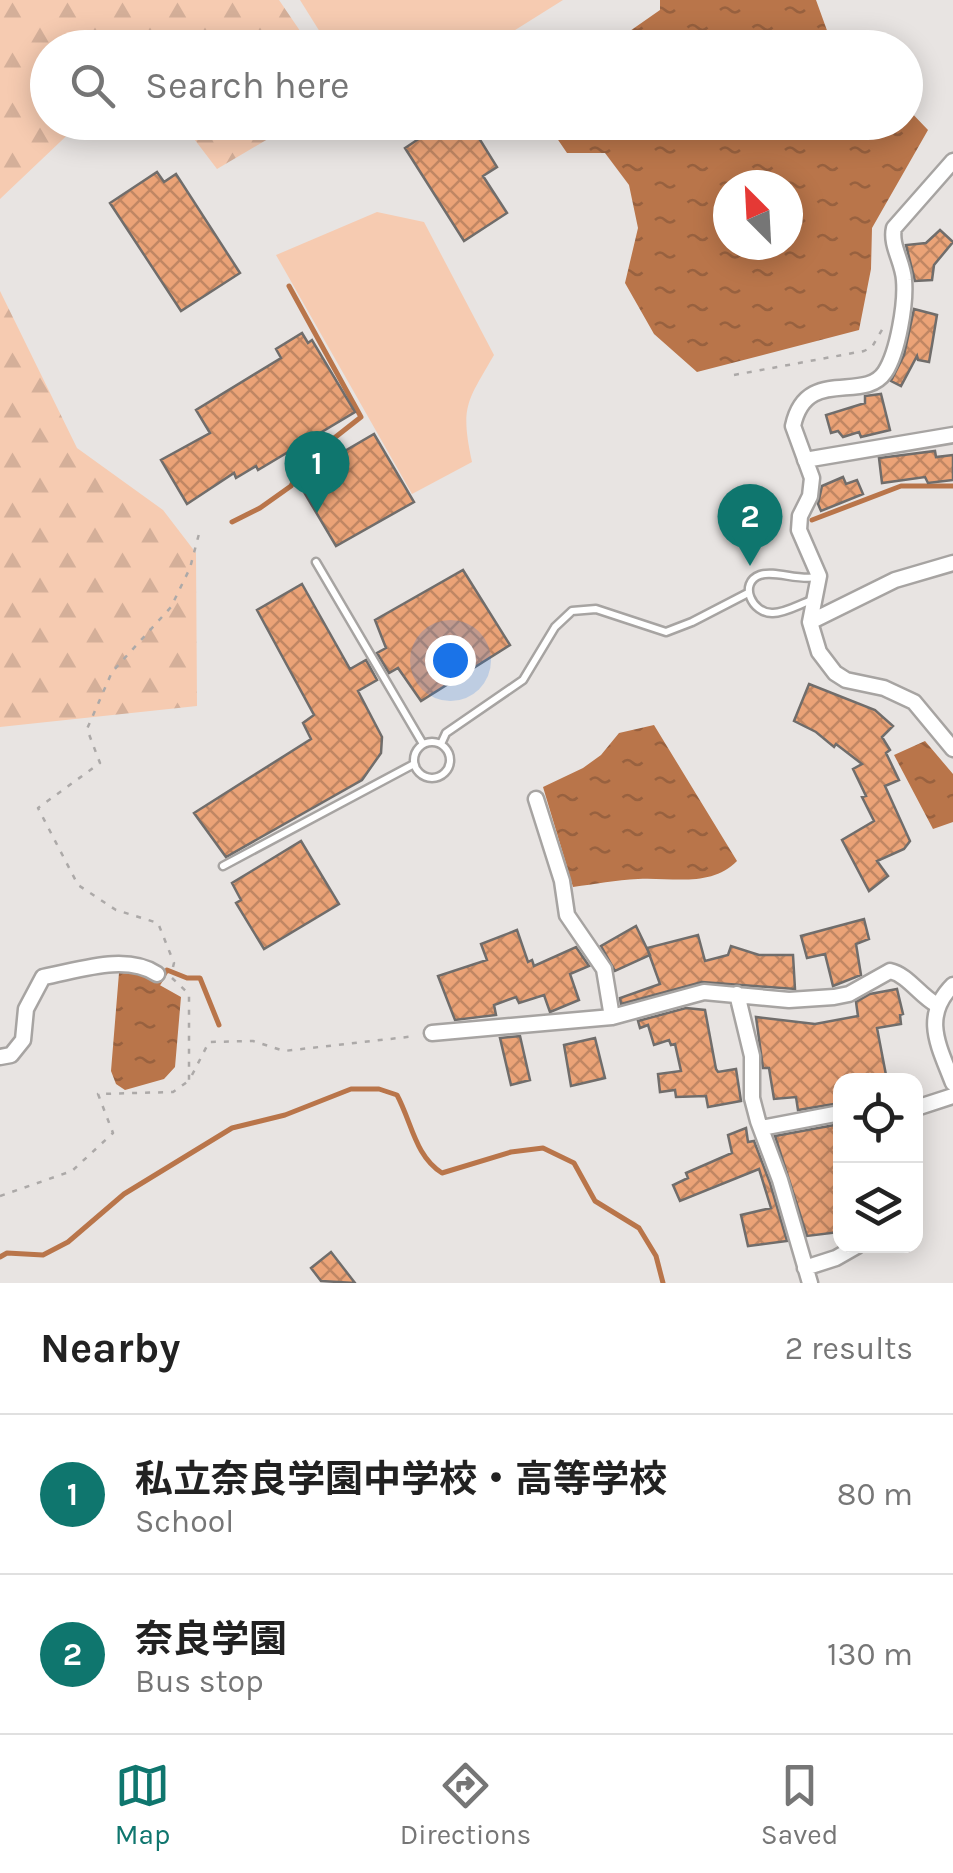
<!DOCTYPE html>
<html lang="en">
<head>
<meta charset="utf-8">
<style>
	:root { --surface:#fff; --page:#f2f2f2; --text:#222; --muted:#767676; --line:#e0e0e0; --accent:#0f766e }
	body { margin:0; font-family:Karla,"Noto Sans JP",sans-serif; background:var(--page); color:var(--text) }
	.controls { position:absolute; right:30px; bottom:30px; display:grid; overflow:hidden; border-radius:20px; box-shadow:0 5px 25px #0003 }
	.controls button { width:90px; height:90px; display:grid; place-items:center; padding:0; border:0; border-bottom:2px solid var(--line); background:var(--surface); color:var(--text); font:50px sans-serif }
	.compass { position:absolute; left:713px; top:170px; width:90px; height:90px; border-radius:50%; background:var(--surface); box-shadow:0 5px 25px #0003; rotate:336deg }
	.you { position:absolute; left:450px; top:660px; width:35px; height:35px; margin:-25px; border:8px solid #fff; border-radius:50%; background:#1a73e8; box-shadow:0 0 0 15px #1a73e833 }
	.badge { display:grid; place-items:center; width:65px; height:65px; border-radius:50%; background:var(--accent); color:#fff; font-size:32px; font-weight:700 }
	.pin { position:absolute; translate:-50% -82px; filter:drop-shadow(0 2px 5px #0008) }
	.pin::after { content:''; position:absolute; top:52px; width:35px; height:30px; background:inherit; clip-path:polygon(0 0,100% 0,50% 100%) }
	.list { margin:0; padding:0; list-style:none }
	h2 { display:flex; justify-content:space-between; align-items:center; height:130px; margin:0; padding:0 40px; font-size:42px }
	h2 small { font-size:32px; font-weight:400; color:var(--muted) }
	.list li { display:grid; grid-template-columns:65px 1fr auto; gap:30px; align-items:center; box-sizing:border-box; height:160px; padding:0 40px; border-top:2px solid var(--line) }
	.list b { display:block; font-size:38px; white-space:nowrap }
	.list p { margin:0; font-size:32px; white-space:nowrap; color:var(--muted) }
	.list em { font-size:32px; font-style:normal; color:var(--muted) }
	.icon { flex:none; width:55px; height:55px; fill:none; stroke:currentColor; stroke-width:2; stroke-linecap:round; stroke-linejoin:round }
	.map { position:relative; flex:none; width:953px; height:1283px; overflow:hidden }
	.search { position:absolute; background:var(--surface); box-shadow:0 5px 25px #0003; left:30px; right:30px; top:30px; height:110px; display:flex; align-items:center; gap:25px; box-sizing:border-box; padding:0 35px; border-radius:55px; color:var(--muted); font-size:38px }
	.sheet { height:450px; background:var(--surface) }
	nav { display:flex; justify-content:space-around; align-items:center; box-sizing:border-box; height:140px; border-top:2px solid var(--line); background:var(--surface); font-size:28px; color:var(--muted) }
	nav a { display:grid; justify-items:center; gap:5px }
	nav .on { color:var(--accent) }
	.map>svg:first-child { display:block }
	.forest { fill:url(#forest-firs) }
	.park { fill:#f6cbb1 }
	.water { fill:url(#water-ripples); fill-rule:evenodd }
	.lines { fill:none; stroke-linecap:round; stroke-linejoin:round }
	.stream { stroke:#b9754a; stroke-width:5 }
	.building { fill:url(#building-cross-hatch); stroke:#706d6b; stroke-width:2.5 }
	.lane-casing { stroke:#a7a4a2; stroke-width:11 }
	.street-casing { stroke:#a7a4a2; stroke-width:19 }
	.path { stroke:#aca9a8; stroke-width:2.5; stroke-dasharray:5 8; stroke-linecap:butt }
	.lane { stroke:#fff; stroke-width:6 }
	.street { stroke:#fff; stroke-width:14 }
</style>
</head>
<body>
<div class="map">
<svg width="953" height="1283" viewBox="0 0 953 1283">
	<defs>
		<pattern id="forest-firs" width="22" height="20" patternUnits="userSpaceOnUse" patternTransform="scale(2.5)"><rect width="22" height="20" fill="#f6cbb1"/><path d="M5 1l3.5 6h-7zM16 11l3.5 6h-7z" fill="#d4af99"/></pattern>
		<pattern id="water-ripples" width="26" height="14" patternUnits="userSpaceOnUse" patternTransform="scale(2.5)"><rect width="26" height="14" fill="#b9754a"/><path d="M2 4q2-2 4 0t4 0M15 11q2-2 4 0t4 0" fill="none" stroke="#98613f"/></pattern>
		<pattern id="building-cross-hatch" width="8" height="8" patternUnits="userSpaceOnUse" patternTransform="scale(2.5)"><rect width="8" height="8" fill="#eba377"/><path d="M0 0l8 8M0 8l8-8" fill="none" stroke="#c08663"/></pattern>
	</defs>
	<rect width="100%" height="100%" fill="#e8e4e2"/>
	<path class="forest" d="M0 0H279L311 47 48 48V122L80 123 0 199Z
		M182 123H295L217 169Z
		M0 291 77 448 163 510 196 553 197 706 0 727Z"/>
	<path class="park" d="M300 0H563L488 47 330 48Z
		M377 212 424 222 494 355C467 402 460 406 472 462L412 494 276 255Z"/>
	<path class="water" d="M660 0H816L833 47H607L660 10Z
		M906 107 928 130 872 228 871 269 859 330 697 372 654 334 625 283 638 228 629 185 605 153H567L552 131V122H906ZM788 185V245H728V185Z
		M654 725 737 861C711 888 671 877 638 879 616 880 595 884 573 887L543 787 583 768 601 755 619 733Z
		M925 741 953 774V822L933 829 894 755Z
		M119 973 140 974 181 997 175 1067 164 1079 125 1090 116 1084 111 1071Z"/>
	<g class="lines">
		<path class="stream" d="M812 520 901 486H953
			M232 522 260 508 291 486 305 461 361 417 289 286
			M158 984 167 970 187 978H200L219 1025
			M0 1257 7 1253 43 1255 68 1242 124 1194 232 1128 285 1115 351 1089H379L397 1095C412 1123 415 1156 442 1173L511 1152 543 1148 574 1163 595 1201 639 1228 656 1256 663 1283"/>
	</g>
	<path class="building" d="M444 122H469L497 167 483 176 507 213 464 241 405 148Z
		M157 172 164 182 176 174 240 273 181 311 110 203Z
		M940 230 953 242 934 265 932 280 915 281 906 245 926 243Z
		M914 309 937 315 932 345 929 362 918 360 917 356 901 386 891 381 904 355Z
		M302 333 308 343 312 340 355 412 258 470 256 466 236 478 234 473 187 504 161 460 210 433 196 410 281 358 276 349Z
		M881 394 890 430 861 437 859 432 843 437 838 431 831 433 826 415 865 403V396Z
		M374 434 414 502 336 546 304 492 307 473Z
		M935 451 936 457 953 455V480L928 483 925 477 882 483 879 458Z
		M843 477 846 484 857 480 863 494 821 511 818 504 822 486Z
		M463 570 510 645 421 701 398 668 389 673 377 653 386 648 375 620Z
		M302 584 350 669 366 660 377 680 358 691 382 737 381 753 362 780 226 857 194 813 311 739 303 723 314 715 257 610Z
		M809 684 875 710 893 726 882 737 890 750 886 753 899 780 885 786 910 841 904 849 877 861 888 876 869 891 842 840 874 821 862 797 866 796 853 769 862 764 836 744 834 747 816 732 794 721Z
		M301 841 339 904 264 949 236 903 241 900 232 883Z
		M864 919 869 939 856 944 861 975 833 986 825 954 807 958 801 936Z
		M636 926 650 955 615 971 601 946Z
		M517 930 528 962 532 960 534 966 576 947 589 966 570 974 579 1000 550 1012 544 995 519 1003 516 997 494 1005 496 1015 455 1020 438 976 487 960 481 944Z
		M698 935 705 961 728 955 731 946 759 955H793L795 989 702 982 621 1004 620 998 660 984 647 948Z
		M897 989 903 1014 900 1015 901 1024 877 1028 886 1075 840 1080V1103L798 1110 796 1097 774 1099 769 1068H763L756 1017 815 1024 858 1016 856 1002 870 994Z
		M686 1008 705 1010 716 1069 718 1072 736 1069 741 1101 708 1107 706 1096 676 1097 675 1090 660 1092 658 1074 681 1071 675 1044 671 1045 669 1040 654 1045 648 1025 640 1028 638 1021Z
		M520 1036 530 1080 511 1085 500 1038Z
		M595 1038 605 1078 571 1086 564 1045Z
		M840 1124V1232L807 1236 775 1136Z
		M746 1128 748 1142 754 1141 770 1183 787 1241 748 1246 741 1215 771 1208 759 1169 680 1201 673 1185 688 1178 686 1173 732 1153 728 1135Z
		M331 1252 355 1283 321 1281 311 1268Z"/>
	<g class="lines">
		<defs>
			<path id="lane" d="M316 562 423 744
				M812 600C800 604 785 613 773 613 752 614 738 583 760 575 775 570 798 581 817 577
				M414 760a18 18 0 1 1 36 0a18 18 0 1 1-36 0Z
				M441 744 446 733 523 680 555 627 572 611 596 609 666 632 692 622 748 593
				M223 866 414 764"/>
			<path id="street" d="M953 161 894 228C890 245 903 262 904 280 906 303 898 352 885 372 864 404 806 365 793 426L812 478 810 496 800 516 799 530 819 576 810 622 819 652 835 673 846 680 884 688 914 702 953 749
				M805 460 953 435
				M810 622 895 580 953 563
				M536 799 562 881 567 915 604 969 612 1017
				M953 985C921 1017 939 1046 953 1083
				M737 994 752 1056V1098L758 1121 780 1180 810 1283
				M432 1033 612 1017 704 992 789 1000 834 997 849 994 890 971C908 975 919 995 937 1005
				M0 1057 11 1055 23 1040 26 1009 43 977C77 971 125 953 157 974
				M916 1108 953 1096
				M761 1128 840 1113
				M805 1268 836 1258 857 1246"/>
		</defs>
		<use href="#lane" class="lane-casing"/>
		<use href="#street" class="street-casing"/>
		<path class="path" d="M734 375 864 351 872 347 883 328
			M173 967 174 963 158 923 116 910 78 885 38 808 100 763 87 729 112 672 171 607 190 568 200 530
			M172 978 189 994V1080
			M192 1075 209 1042 253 1041 284 1051 416 1036
			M0 1196 72 1171 113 1133 98 1094 173 1092 187 1082"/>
		<use href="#lane" class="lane"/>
		<use href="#street" class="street"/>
	</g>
</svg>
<div class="controls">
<button><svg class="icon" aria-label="locate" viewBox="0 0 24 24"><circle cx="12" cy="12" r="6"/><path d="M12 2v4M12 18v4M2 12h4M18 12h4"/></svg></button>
<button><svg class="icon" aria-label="layers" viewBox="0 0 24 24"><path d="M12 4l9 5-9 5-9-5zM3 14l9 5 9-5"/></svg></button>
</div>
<svg class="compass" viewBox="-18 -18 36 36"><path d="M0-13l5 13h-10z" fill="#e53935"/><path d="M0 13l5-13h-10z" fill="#767676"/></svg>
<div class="you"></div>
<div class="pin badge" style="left:317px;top:513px">1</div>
<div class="pin badge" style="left:750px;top:566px">2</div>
<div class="search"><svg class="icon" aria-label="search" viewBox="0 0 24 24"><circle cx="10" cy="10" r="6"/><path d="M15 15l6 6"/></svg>Search here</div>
</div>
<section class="sheet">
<h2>Nearby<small>2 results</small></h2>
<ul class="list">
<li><span class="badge">1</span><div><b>私立奈良学園中学校・高等学校</b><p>School</p></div><em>80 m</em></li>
<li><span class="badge">2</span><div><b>奈良学園</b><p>Bus stop</p></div><em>130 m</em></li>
</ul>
</section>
<nav>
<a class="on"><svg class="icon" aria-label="map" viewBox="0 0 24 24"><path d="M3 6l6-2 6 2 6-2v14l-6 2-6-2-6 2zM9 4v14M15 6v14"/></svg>Map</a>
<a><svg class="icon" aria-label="directions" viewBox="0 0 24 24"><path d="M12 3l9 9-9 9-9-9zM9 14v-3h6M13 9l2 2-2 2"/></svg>Directions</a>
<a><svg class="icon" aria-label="saved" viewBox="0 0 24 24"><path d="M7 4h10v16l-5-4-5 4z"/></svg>Saved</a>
</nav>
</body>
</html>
